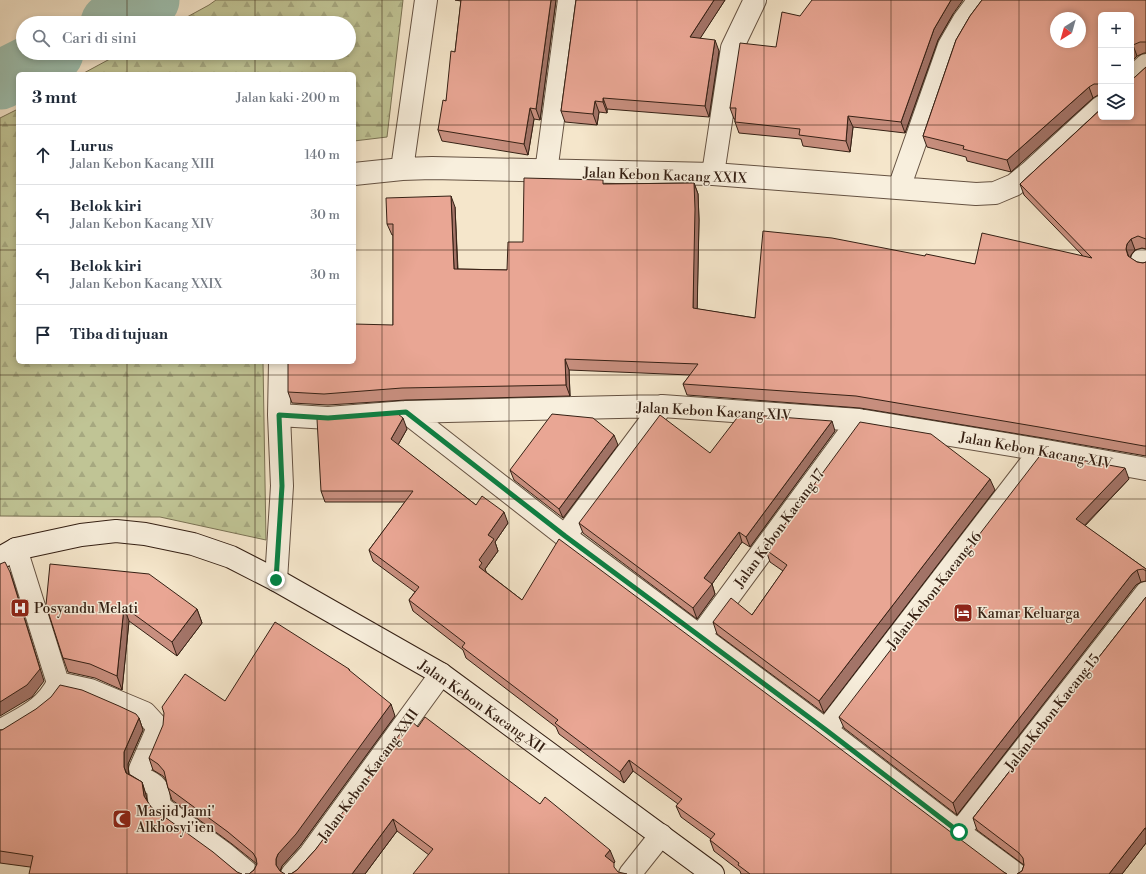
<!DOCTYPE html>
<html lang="id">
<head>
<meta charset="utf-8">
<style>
	:root { --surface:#fff; --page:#f2f2f3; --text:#1f2937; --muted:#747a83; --line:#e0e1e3 }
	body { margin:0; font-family:"Libre Bodoni",serif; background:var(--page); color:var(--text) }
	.controls { position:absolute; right:12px; top:12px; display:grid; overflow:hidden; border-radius:6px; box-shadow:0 2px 6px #0003 }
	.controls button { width:36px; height:36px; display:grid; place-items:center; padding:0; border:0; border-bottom:1px solid var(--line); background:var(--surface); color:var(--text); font:20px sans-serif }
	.compass { position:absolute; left:1050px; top:12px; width:36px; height:36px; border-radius:50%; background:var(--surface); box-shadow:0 2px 6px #0003; rotate:217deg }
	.stop { position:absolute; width:12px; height:12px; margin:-9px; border:3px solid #0b8043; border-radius:50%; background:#fff }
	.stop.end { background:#0b8043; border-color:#fff; box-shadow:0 1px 4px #0008 }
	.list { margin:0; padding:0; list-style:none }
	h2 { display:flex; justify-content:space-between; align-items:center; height:52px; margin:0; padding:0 16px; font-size:17px }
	h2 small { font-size:13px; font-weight:400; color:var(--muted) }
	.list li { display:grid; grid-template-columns:26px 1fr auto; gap:12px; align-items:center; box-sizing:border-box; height:60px; padding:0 16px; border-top:1px solid var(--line) }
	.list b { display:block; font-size:15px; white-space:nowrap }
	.list p { margin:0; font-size:13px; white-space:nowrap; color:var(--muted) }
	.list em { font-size:13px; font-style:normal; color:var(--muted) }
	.icon { flex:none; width:22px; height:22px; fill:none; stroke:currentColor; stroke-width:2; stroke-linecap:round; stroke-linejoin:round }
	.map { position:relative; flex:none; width:1146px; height:874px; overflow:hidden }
	.search { position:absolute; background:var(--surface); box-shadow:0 2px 6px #0003; left:16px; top:16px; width:340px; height:44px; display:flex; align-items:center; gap:10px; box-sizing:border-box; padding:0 14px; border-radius:22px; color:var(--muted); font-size:15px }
	.panel { position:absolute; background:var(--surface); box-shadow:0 2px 6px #0003; left:16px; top:72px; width:340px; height:292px; border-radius:6px }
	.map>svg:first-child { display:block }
	.forest { fill:url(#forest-firs); stroke:#7a7254 }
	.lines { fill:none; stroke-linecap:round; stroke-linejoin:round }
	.river { stroke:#9dc0b0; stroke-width:59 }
	.street-casing { stroke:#655242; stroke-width:24 }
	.secondary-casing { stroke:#352014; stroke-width:24 }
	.street { stroke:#f8efdd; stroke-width:22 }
	.secondary { stroke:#f8efdd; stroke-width:22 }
	.wall { fill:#c88f7f; stroke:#352014; fill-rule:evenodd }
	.shaded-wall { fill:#a37468; stroke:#352014 }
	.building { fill:#e9a694; stroke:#352014; fill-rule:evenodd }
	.route { stroke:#0b8043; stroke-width:5 }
	.grid { fill:none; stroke:#352014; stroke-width:1; stroke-opacity:0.55 }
	.labels { text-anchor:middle; stroke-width:3; stroke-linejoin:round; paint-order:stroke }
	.street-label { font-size:14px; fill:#352014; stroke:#f8efdd }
	.poi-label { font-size:14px; fill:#352014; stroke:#f8efdd; text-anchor:start }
</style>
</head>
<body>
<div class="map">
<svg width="1146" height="874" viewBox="0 0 1146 874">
	<defs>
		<pattern id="forest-firs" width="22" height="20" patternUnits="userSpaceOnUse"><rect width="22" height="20" fill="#c0c495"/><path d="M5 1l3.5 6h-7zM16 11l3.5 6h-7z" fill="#a6a880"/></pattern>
	</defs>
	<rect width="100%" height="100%" fill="#f5e6cb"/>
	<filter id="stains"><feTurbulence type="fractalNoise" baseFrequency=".005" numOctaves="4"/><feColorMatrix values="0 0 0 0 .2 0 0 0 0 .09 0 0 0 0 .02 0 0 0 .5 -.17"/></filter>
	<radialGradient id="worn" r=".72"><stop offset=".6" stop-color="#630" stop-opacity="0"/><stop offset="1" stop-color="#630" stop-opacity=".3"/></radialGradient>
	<path class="forest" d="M216 0H403L387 137 354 141V74H82L121 53H349V23H176L209 5Z
		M18 109V362H263L266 540 160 517 0 516V118Z"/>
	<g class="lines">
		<path class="river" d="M110 23 150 0
			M0 80 54 53"/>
		<defs>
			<path id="street" d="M1131 79 1146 65
				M402 169 426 0
				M546 172 569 0
				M354 174 402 169 432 168 713 174 976 194 995 193 1014 185 1030 172 1101 107
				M713 174 732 48 755 0
				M899 188 949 46 964 20 979 0
				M1142 260 1146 262
				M406 412 565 536 826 730 959 832 1016 874
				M279 415 328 418 406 412 662 406 859 420 1041 450 1146 469
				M565 536 662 406
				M16 549 58 683
				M276 580 282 486 279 415 280 362
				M700 636 859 420
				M58 683 90 690 145 713 156 725V732L140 769 141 778C146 780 153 783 156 787 161 793 156 801 163 809L225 854 249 874
				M826 730 1041 450
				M0 731C25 716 44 710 58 683
				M959 832 1146 593
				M292 874 310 854 441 674
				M630 874 661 835"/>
			<path id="secondary" d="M0 558 16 549 81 535 116 531 145 534 193 544 231 557 276 580 441 674 713 874"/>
		</defs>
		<use href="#street" class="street-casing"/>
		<use href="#secondary" class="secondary-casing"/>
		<use href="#street" class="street"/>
		<use href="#secondary" class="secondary"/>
	</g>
	<path class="wall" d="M455 0H556L540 120 534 119 528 155 442 141 438 130 446 101 455 52 461 1Z
		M576 0H725L700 38 719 51 709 117 607 109V113L599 112 597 125 565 122 561 111Z
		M982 0H1146V53H1144L1137 56 1131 62V15H1101V95H1098L1093 98 1011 172 967 161 966 157 927 147 923 136 956 40 970 16ZM1056 18H1080V42H1056Z
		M953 14 938 40 905 133 853 127 850 152 803 146 801 139 739 133 735 122V119H734L730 108 800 16Z
		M1146 67V249L1142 248 1135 250 1131 255 1130 258 1137 262 1143 263 1146 262V456L1043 438 860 408 687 395 683 384 690 375 569 370 570 396 406 400 328 405 292 403 288 392 393 325V235H392L387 224 455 207 458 269 507 270 523 242 605 184 694 183 698 194 699 220 697 309 755 318 925 256 975 264 1083 256 1024 195 1020 184Z
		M407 429 398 445 476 505 508 523 495 542 498 551 485 569 486 572 522 600 1007 874H741L740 871 714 851 710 840 711 839 681 817 676 806 678 804 633 771 624 783 559 734 556 727 466 658 463 650 413 611 409 600 415 592 373 561 369 550 405 502H325L321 491Z
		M835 431 750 547 742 542 712 584 715 594 697 619 583 533 579 523 710 453Z
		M618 445 563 518 514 480 510 470Z
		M1129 479 1085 526 1146 569V581L1141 582 1136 585 957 815 844 728 839 717Z
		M995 490 824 713 717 634 713 622 752 615 783 571 770 562 766 550Z
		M1146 597V843L1122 874H1017L1022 871 1024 865 977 830 973 818Z
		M46 605 197 609 202 623 177 656 129 621 122 690 95 678 68 672 63 658Z
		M349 669 350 672 395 716 300 846 282 866 280 872 249 874 254 870 257 864 232 844 172 800 168 788 166 780 163 776 153 770 149 758 225 701Z
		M139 718 143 730 128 764 129 774 142 782 146 795 147 801 151 807 237 872 30 867 0 863V730Z
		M418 727 615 862 613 863 429 855 397 831 365 874H288H291L297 870 316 849Z"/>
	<path class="shaded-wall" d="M551 0H556L540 120 536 109Z
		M714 0H725L694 48 690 37Z
		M951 0H963L953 14 938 40 905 133 901 122 934 29Z
		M715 40 719 51 709 117 705 106Z
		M1133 45 1137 56 1131 62V47Z
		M1089 87 1093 98 1011 172 1007 160Z
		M603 98 607 109V113L603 102Z
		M595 101 599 112 597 125 593 114Z
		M530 108 534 119 528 155 524 144Z
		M848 116 853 127 850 152 846 141Z
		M694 183 698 194 699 220 697 319 693 308Z
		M451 196 455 207 458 280 454 269Z
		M1131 239 1135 250 1131 255 1130 260 1126 249 1127 244Z
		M565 359 569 370 570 396 566 385Z
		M403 418 407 429 395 450 391 439Z
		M832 421 835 431 750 547 746 537Z
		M614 435 618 445 563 518 559 509Z
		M1125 468 1129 479 1080 530 1076 519Z
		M990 479 995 490 824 713 819 701Z
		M504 512 508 523 495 542 498 551 485 569 487 574 479 567V560L488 535Z
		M739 532 742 542 712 584 715 594 697 619 693 608 704 578Z
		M1137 570 1141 582 1136 585 957 815 953 803 1132 574Z
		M10 572 14 584 44 681 32 697 0 716V702Z
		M124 607 129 621 122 690 117 676Z
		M197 609 202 623 177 656 172 642Z
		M391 704 395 716 300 846 282 866 280 871V874L276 865V859L278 854Z
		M139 718 143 730 128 764 129 779 124 767V752Z
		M629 760 633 771 624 783 620 772Z
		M142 782 146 795 148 808 144 796Z
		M393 819 397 831 365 874H352Z
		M1145 828 1146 830V843L1122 874H1109Z
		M610 850 615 862 609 868 605 856Z"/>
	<path class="building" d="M461 0H551L536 109 530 108 524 144 438 130 443 100 446 101 451 51 455 52Z
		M576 0H714L690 37 715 40 705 106 603 98V102L595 101 593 114 561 111Z
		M812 0H951L934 29 901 122 848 116 846 141 799 135 800 129 735 122 736 108H730L740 43 776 47 782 12 800 16Z
		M982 0H1146V42H1140L1133 45 1131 47V15H1101V84H1094L1089 87 1007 160 963 149 964 146 923 136 956 40 970 16ZM1056 18H1080V42H1056Z
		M1146 67V239L1138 236 1131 239 1127 244 1126 249 1128 256 1137 262 1143 263 1146 262V446H1144L1039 427 856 396 683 384 698 364 565 359 566 385 402 388 324 394 288 392V362H354V324L393 325V224H387L386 198 451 196 454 269 507 270 508 242H523L524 178 603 180V184L694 183 695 209 693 308 755 318 763 231 832 238 925 256 926 254 975 264 982 233 1092 258 1020 184 1101 109V117H1131V79L1135 77Z
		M398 414 403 418 391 439 476 505 482 496 504 512 488 535 494 539 479 560 482 563 479 567 522 600 559 539 814 729 1005 873 1007 874H750L738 865 739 863 710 840 715 834 676 806 682 799 629 760 620 772 555 723 558 720 462 647 465 643 409 600 419 587 369 550 413 491H321L317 419Z
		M552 414 593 418 614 435 559 509 510 470Z
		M740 414 832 421 746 537 739 532 704 578 712 584 693 608 579 523 660 415 710 453Z
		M860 422 931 434 990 479 819 701 713 622 731 598 752 615 787 565 766 550Z
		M1042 453 1125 468 1076 519 1146 569V571L1143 569 1137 570 1132 574 953 803 839 717Z
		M5 562 10 572 40 669 27 685 0 702V564Z
		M50 564 149 574 197 609 172 642 124 607 117 676 90 664 63 658 46 605Z
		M1146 597V828H1145L1109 874H1017L1022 871 1024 865 1023 858 1019 853 973 818Z
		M275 622 349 669V670L391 704 296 834 278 854 276 859V865L280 871 285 874H245H249L254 870 257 864 256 858 253 853 228 832 168 788 164 771 158 764 149 758 163 725 164 713 162 707 185 674 225 701Z
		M60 685 82 690 119 706 136 714 139 718 124 752V767L126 773 142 782 144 796 151 807 213 852 237 872 242 874H29L33 856 0 851V730H2L36 709 51 697Z
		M425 717 540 804 545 797 610 850 605 856 614 863V867L618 872 627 874H413L433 849 393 819 352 874H288H291L297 870 316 849 410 720 418 727Z"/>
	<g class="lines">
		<path class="route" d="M276 580 282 486 279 415 328 418 406 412 565 536 826 730 959 832"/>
	</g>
	<path class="grid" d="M127 0V23M255 0V23M382 0V874M509 0V874M637 0V874M764 0V874M891 0V874M1019 0V874M127 53V74M255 53V74M0 125H18M354 125H1146M0 250H18M354 250H1146M127 362V874M255 362V874M0 375H1146M0 499H1146M0 624H1146M0 749H1146"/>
	<defs>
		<symbol id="hospital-square" viewBox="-11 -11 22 22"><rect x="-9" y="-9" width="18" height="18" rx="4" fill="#8f2418" stroke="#f8efdd"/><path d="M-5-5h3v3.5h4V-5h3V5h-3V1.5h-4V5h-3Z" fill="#fff"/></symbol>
		<symbol id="hotel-square" viewBox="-11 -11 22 22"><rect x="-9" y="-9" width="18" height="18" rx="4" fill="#8f2418" stroke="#f8efdd"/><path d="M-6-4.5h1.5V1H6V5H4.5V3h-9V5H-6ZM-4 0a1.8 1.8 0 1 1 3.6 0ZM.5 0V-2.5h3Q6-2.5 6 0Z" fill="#fff"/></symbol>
		<symbol id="mosque-square" viewBox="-11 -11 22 22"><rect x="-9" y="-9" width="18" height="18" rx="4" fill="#8f2418" stroke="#f8efdd"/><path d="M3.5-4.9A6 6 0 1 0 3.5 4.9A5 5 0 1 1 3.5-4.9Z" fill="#fff"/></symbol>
	</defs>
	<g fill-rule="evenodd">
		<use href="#hospital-square" x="9" y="597" width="22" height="22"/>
		<use href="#hotel-square" x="952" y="602" width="22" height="22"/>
		<use href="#mosque-square" x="111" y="808" width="22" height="22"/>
	</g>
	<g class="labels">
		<g class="street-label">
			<text transform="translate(665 175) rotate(2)" y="5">Jalan Kebon Kacang XXIX</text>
			<text transform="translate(714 411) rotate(3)" y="5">Jalan Kebon Kacang XIV</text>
			<text transform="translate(1036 450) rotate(10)" y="5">Jalan Kebon Kacang XIV</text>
			<text transform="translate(779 528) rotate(-54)" y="5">Jalan Kebon Kacang 17</text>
			<text transform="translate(934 590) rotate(-52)" y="5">Jalan Kebon Kacang 16</text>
			<text transform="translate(482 706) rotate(35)" y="5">Jalan Kebon Kacang XII</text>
			<text transform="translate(1052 712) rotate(-52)" y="5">Jalan Kebon Kacang 15</text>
			<text transform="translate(368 775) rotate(-54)" y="5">Jalan Kebon Kacang XXII</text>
		</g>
		<g class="poi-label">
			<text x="34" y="613">Posyandu Melati</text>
			<text x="977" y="618">Kamar Keluarga</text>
			<text x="136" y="816">Masjid Jami'<tspan x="136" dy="16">Alkhosyi'ien</tspan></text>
		</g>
	</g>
	<rect width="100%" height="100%" filter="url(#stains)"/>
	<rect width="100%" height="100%" fill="url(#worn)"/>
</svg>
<div class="controls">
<button>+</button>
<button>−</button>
<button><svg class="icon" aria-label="layers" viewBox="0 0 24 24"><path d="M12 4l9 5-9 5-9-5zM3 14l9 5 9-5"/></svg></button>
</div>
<svg class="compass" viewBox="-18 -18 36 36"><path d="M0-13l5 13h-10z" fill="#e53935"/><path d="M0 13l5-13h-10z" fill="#747a83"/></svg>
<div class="stop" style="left:959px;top:832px"></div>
<div class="stop end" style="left:276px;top:580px"></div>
<div class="search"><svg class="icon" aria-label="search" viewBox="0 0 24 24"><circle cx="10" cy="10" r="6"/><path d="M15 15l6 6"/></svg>Cari di sini</div>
<section class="panel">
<h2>3 mnt<small>Jalan kaki · 200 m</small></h2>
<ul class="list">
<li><svg class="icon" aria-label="ahead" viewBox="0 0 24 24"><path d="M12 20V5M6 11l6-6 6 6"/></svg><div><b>Lurus</b><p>Jalan Kebon Kacang XIII</p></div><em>140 m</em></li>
<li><svg class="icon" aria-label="left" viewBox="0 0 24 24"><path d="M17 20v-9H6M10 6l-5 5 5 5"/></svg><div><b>Belok kiri</b><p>Jalan Kebon Kacang XIV</p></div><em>30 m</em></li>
<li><svg class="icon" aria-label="left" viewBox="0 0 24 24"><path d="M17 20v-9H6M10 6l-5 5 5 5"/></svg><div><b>Belok kiri</b><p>Jalan Kebon Kacang XXIX</p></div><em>30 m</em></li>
<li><svg class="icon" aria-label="arrive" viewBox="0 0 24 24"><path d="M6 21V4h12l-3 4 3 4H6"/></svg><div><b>Tiba di tujuan</b></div></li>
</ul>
</section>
</div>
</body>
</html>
